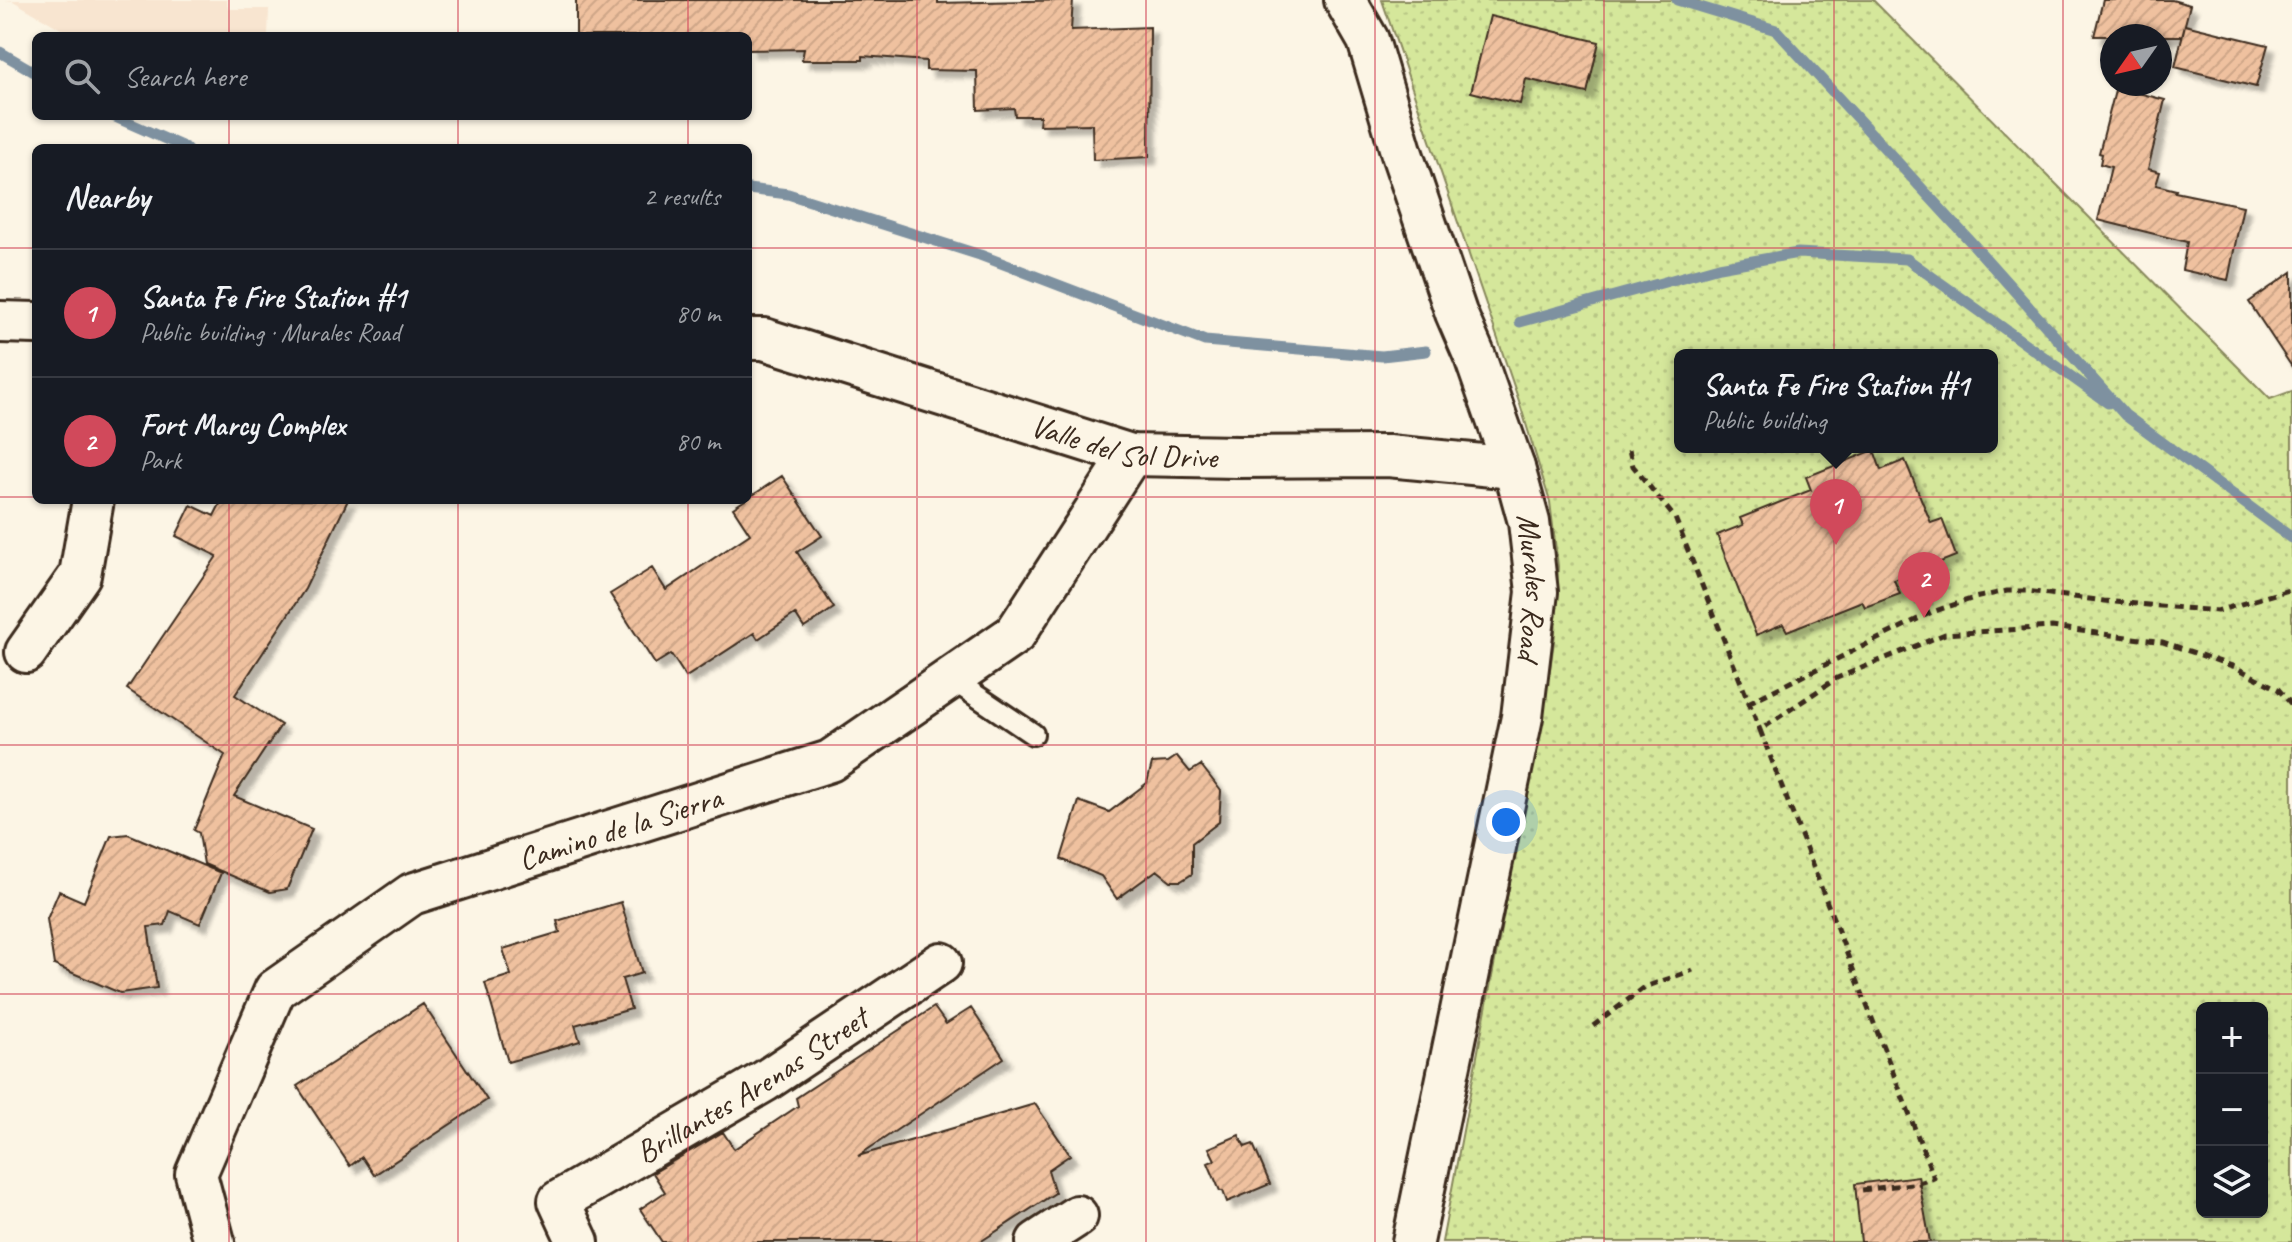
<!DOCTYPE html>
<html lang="en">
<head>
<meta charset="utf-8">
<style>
	:root { --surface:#171b24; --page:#242831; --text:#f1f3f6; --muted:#9ea1a6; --line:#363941; --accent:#d1495b }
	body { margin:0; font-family:Caveat,sans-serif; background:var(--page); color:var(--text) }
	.controls { position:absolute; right:24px; bottom:24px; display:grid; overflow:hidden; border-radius:12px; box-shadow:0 2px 6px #0004 }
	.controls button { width:72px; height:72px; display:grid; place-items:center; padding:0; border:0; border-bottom:2px solid var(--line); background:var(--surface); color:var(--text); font:40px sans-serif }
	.compass { position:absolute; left:2100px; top:24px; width:72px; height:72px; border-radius:50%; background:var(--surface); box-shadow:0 2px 6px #0004; rotate:236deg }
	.you { position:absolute; left:1506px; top:822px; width:28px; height:28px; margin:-20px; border:6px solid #fff; border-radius:50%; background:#1a73e8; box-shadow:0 0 0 12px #1a73e833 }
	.badge { display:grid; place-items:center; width:52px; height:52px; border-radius:50%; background:var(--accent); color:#fff; font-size:26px; font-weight:700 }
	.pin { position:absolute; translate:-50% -66px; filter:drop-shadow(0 2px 4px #0008) }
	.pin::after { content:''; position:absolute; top:42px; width:28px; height:24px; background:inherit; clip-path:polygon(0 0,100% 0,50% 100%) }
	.popup { position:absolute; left:1674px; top:349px; width:324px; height:104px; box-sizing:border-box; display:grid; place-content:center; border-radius:12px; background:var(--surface); filter:drop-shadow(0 2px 6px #0005); font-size:26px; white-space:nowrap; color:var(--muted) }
	.popup b { font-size:30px; color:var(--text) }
	.popup::after { content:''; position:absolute; left:50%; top:100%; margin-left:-16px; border:16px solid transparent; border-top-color:var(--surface) }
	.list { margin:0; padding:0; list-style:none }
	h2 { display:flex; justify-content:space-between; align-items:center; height:104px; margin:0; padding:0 32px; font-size:34px }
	h2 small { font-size:26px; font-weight:400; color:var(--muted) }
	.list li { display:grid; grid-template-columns:52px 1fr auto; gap:24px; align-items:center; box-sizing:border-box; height:128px; padding:0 32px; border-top:2px solid var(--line) }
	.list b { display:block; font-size:30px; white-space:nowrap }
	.list p { margin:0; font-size:26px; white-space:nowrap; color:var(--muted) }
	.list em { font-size:26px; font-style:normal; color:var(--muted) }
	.icon { flex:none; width:44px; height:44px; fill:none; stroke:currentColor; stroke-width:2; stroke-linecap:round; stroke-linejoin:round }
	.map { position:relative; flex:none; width:2292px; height:1242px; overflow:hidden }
	.search { position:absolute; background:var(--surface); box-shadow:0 2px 6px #0004; left:32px; top:32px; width:720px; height:88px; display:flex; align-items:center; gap:20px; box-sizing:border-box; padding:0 28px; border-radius:12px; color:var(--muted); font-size:30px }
	.panel { position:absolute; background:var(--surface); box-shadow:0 2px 6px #0004; left:32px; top:144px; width:720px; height:360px; border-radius:12px }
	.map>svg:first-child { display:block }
	.built { fill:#f8e5d0 }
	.park { fill:url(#park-dots); stroke:#88885c; stroke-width:2; fill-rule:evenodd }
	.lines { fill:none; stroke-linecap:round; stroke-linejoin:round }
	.stream { stroke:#7e91a0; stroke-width:11 }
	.building { fill:url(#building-hatch); stroke:#3b2a1e; stroke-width:2; filter:url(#shadow) }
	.service-casing { stroke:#3b2a1e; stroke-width:26 }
	.minor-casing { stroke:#3b2a1e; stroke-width:46 }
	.path { stroke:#3b2a1e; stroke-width:5; stroke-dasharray:8 6; stroke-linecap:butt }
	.service { stroke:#fcf5e5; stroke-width:20 }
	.minor { stroke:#fcf5e5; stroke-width:40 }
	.grid { fill:none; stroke:#d1495b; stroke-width:2; stroke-opacity:0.55 }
	.labels { text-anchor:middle; stroke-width:6; stroke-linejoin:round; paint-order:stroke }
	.street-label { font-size:32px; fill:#3b2a1e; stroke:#fcf5e5 }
</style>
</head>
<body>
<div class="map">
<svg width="2292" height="1242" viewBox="0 0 2292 1242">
	<defs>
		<pattern id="park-dots" width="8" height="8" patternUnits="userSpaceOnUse" patternTransform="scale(2)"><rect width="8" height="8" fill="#d5e79b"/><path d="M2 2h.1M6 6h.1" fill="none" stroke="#b8c685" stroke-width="1.8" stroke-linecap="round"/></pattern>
		<pattern id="building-hatch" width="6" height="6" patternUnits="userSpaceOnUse" patternTransform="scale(2)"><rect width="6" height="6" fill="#efc19f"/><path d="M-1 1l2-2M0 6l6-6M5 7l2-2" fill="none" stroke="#cea688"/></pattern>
		<filter id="shadow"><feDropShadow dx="7" dy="7" stdDeviation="2" flood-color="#0004"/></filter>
	</defs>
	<rect width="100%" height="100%" fill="#fcf5e5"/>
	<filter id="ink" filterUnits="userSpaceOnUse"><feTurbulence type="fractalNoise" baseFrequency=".0125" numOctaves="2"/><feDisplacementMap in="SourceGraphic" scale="16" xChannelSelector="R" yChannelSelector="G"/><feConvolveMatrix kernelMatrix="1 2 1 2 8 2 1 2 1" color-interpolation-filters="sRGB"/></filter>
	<g filter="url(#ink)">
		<path class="built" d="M5 0H227L228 9H269L268 36H73L13 1Z"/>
		<path class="park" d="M1382 0H1873L2270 399 2292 391V1242H1442L1550 669 1555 634 1558 566 1550 502 1519 401ZM1680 355H1992V447H1680ZM2202 1008H2262V1212H2202Z"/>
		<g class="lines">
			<path class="stream" d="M1677 0 1776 30 1971 242 2125 415 2292 538
				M0 52 36 73
				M113 116 186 148
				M748 189 788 194 980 255 1205 341 1382 356 1426 351
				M1520 322 1719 267 1798 253 1907 259 2108 403"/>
		</g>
		<path class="building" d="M576 0H938V3L1073 0 1071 30 1150 27 1149 157 1093 160 1092 124 1039 125 1040 116H1015L1014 108 978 110 977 71 926 70V61L863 56V60H802L804 49 748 50V36H576Z
			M2103 0H2172L2190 5 2182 36H2094Z
			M1490 16 1599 42 1587 93 1526 79 1520 104 1471 92Z
			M2185 25 2268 45 2256 87 2175 67Z
			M2116 87 2165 100 2148 169 2160 172 2156 185 2176 190 2175 192 2243 206 2228 280 2182 270 2187 242 2098 220 2111 167 2100 164 2102 154 2099 153Z
			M2292 272V367L2249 302Z
			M1874 450 1881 470 1905 460 1931 523 1942 519 1956 556 1894 580 1900 594 1865 607 1862 601 1787 631 1783 624 1756 635 1717 535 1743 525 1740 518 1811 490 1806 477Z
			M782 476 822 536 797 552 834 608 804 628 795 614 758 639 754 633 686 677 671 654 655 664 610 594 652 568 666 590 750 534 733 508Z
			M222 500H348L305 589 235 695 281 725 234 796 312 829 287 889 270 892 204 864 199 833 194 830 225 755 127 689 217 556 176 536 191 505 214 516Z
			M1177 756 1190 772 1201 765 1221 791 1219 822 1192 843V874L1181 881H1171L1157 870 1117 899 1101 876 1061 859 1079 801 1109 812 1147 783 1152 763 1168 762Z
			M128 834 221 873 200 924 170 911 165 925 148 927 157 988 120 993 54 965 47 919 59 891 84 902 111 836Z
			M621 902 642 973 622 979 631 1009 575 1025 580 1041 508 1062 485 983 511 975 503 949 560 932 557 921Z
			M423 1004 487 1100 374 1175 362 1157 350 1166 297 1086Z
			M934 1007 946 1024 971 1008 1004 1058 858 1156 1035 1104 1070 1155 1048 1170 1055 1193 980 1242H662L640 1209 665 1192 653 1173 723 1132 734 1149 798 1106 796 1098Z
			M1239 1135 1245 1147 1253 1144 1270 1184 1227 1202 1223 1191H1220L1208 1163 1215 1160 1209 1148Z
			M1918 1176 1930 1242H1861L1855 1184Z"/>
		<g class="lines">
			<defs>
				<path id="service" d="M950 678 1033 734"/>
				<g id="minor">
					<path id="s1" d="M1345 0 1368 40 1401 151 1456 313 1475 357 1514 468 1529 522 1537 592 1522 717 1413 1242"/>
					<path d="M0 322 36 323"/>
					<path id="s2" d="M748 339H764L1131 455 1237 457 1388 456 1514 468"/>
					<path d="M26 652 80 575 93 500"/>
					<path id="s3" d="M214 1242 196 1174 275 990 412 894 830 761 1015 634 1131 455"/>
					<path id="s4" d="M578 1242 559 1201 765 1081 941 963"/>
					<path d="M1037 1242 1077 1216"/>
				</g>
			</defs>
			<use href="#service" class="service-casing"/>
			<use href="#minor" class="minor-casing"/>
			<path class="path" d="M1629 450 1633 466 1675 518 1760 730
				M1748 703 1932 612 1974 598 2007 591H2027L2104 601 2217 611 2292 589
				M1593 1026 1645 987 1693 970
				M1862 1190 1919 1183 1934 1178 1760 730 1837 678 1945 634 2052 627 2163 642 2235 667 2278 689 2292 705"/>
			<use href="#service" class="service"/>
			<use href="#minor" class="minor"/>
		</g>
	</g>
	<path class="grid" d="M229 0V36M458 0V36M688 0V36M917 0V1242M1146 0V1242M1375 0V1242M1604 0V1242M1834 0V1242M2063 0V1242M229 116V148M458 116V148M688 116V148M0 248H36M748 248H2292M0 497H36M748 497H2292M229 500V1242M458 500V1242M688 500V1242M0 745H2292M0 994H2292"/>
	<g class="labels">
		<g class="street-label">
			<text dy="11" stroke="none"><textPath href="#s2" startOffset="392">Valle del Sol Drive</textPath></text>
			<text dy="11" stroke="none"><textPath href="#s1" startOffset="620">Murales Road</textPath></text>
			<text dy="11" stroke="none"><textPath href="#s3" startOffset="656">Camino de la Sierra</textPath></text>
			<text dy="11" stroke="none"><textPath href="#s4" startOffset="270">Brillantes Arenas Street</textPath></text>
		</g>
	</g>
</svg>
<div class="controls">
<button>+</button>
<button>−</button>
<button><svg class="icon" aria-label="layers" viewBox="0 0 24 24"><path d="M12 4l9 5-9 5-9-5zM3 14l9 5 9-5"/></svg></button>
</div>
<svg class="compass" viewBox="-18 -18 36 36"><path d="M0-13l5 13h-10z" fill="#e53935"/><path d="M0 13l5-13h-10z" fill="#9ea1a6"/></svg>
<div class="you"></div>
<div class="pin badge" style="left:1836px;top:545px">1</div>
<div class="popup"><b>Santa Fe Fire Station #1</b>Public building</div>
<div class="pin badge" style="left:1924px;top:618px">2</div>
<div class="search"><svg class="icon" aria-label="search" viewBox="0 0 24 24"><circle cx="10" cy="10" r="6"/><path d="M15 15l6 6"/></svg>Search here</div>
<section class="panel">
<h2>Nearby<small>2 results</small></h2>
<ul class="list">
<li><span class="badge">1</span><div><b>Santa Fe Fire Station #1</b><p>Public building · Murales Road</p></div><em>80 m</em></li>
<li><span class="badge">2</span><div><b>Fort Marcy Complex</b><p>Park</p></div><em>80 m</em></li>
</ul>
</section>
</div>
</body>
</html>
